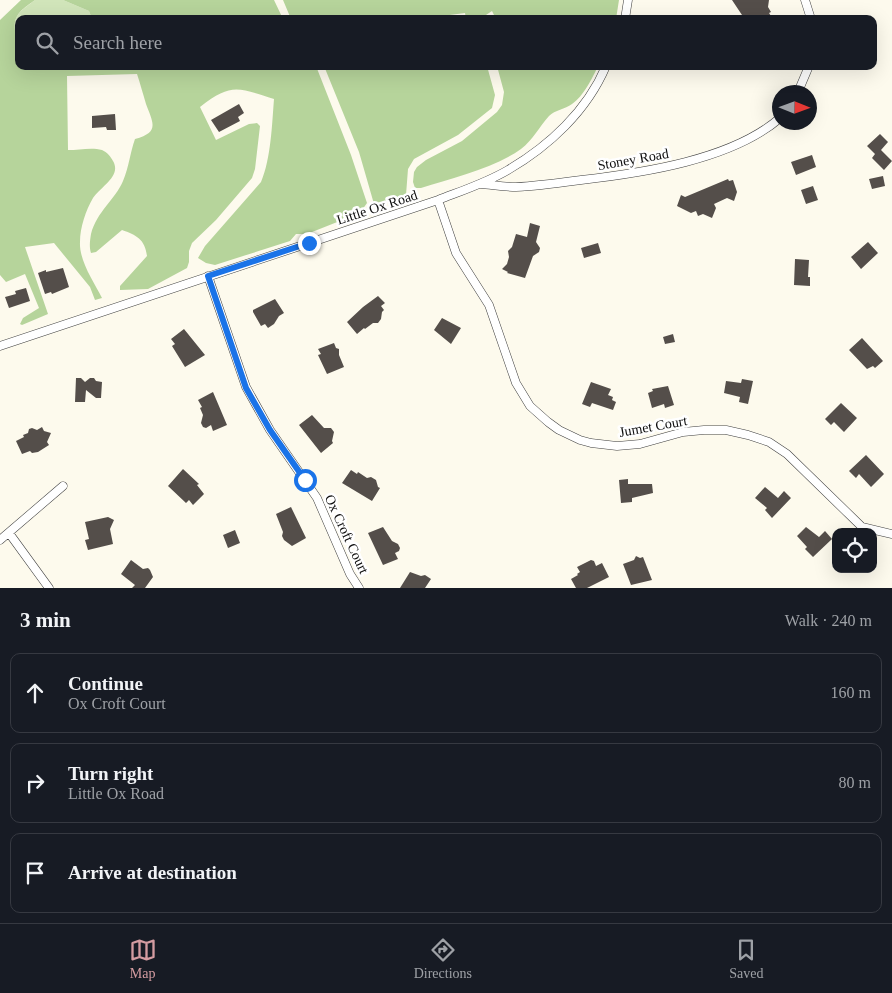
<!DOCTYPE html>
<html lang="en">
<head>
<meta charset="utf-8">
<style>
	:root { --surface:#171b24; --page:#20242c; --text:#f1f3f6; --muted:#9ea1a6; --line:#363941; --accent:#d49ca1 }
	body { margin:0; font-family:Georgia,serif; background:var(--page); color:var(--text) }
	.controls { position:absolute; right:15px; bottom:15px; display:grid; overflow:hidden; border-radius:10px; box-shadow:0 5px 20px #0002 }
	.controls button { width:45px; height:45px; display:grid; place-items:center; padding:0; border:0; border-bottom:1px solid var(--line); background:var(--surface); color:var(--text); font:25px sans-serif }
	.compass { position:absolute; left:772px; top:85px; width:45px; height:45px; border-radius:50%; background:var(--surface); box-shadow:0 5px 20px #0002; rotate:91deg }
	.stop { position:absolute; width:15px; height:15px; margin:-11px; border:4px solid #1a73e8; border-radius:50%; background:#fff }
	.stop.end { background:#1a73e8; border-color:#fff; box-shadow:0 1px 5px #0008 }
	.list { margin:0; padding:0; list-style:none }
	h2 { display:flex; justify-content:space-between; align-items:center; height:65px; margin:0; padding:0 20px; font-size:21px }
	h2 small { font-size:16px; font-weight:400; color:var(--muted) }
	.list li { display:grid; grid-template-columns:32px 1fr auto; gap:15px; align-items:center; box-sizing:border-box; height:80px; margin:0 10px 10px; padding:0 10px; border:1px solid var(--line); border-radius:10px }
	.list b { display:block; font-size:19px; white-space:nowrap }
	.list p { margin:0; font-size:16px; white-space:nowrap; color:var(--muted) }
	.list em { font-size:16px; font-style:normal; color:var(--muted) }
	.icon { flex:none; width:28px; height:28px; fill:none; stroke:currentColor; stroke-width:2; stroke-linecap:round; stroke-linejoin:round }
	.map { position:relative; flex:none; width:892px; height:588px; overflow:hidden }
	.search { position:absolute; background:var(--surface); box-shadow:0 5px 20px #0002; left:15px; right:15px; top:15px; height:55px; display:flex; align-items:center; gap:12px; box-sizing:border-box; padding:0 18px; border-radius:10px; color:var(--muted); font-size:19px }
	.sheet { height:335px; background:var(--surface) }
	nav { display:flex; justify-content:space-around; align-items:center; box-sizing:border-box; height:70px; border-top:1px solid var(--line); background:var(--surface); font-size:14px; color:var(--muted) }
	nav a { display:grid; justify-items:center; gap:2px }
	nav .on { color:var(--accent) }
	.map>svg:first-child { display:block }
	.green { fill:#d1e5ba }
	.forest { fill:#b6d49b }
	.building { fill:#544e4a }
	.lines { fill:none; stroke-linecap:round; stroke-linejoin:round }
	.minor-casing { stroke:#3f3f3f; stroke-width:9 }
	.minor { stroke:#fff; stroke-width:8 }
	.route { stroke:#1a73e8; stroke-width:6 }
	.labels { text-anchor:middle; stroke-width:5; stroke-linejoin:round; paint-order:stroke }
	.street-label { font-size:14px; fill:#0c0c0c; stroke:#fff }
</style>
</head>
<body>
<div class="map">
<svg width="892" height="588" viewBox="0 0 892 588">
	<rect width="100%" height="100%" fill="#fdfaed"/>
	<path class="green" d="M35 0H63L89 11 92 19H19V32L15 31C13 13 23 10 35 0Z"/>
	<path class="forest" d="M21 0H35C23 9 13 14 15 30L19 32V66H316L351 155 367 203 360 213 307 234H296L290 241 215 265 206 263 198 258 205 246 261 182C271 159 272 124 274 99 238 88 232 82 200 107L216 140 249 124 257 123 260 126 255 169 252 178 216 220 192 243 189 251V262L187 268 148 289 120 290V286L147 256C145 239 136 235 122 230L96 252 91 253C89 247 90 240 91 234 97 211 115 200 123 181 129 167 130 153 135 139 160 132 153 123 146 104 143 94 140 83 137 74L67 76 68 150C79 150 92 147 102 150 107 152 111 157 113 161 122 176 100 187 93 198 86 210 80 227 80 242 79 261 94 282 102 298L95 300 90 287 54 243 25 247 48 314 22 325 20 324 23 318 39 308 25 274 6 282 0 275V20Z
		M63 0H274L283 19H92L89 11Z
		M283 0H619L616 19H496L492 11 480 19H466L465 13 419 19H291Z
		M324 66H487L495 95 492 108 458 135 414 159 408 169 406 195 374 204 359 152Z
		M497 66H598C593 77 583 97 572 104 565 109 555 110 549 116 539 127 533 140 521 149 495 168 452 178 421 188H415L413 182 414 172 417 167 426 160 462 141 497 112 502 105 504 92Z"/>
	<path class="building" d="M732 0H769L768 7 771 12 769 13 771 16 767 19H750L742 15Z
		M239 104 244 113 238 117 240 121 219 132 211 120Z
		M115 114 116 130H107L106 127 92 128V116Z
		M880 134 888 142 881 150 892 161 884 170 872 158 875 154 867 146Z
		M812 155 816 167 796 175 791 162Z
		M883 176 885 186 872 189 869 179Z
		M728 179 729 181 733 180 737 192 734 201 727 198 714 204 716 208 712 218 703 214 698 216 696 211 691 213 677 206 681 195 685 197Z
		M813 186 818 200 806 204 801 190Z
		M530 223 540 226 536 242 540 248 539 252 533 256 525 278 507 273 508 272 502 269 507 264 509 257 508 251 512 247 516 234 527 237Z
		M868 242 878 253 861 269 851 257Z
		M598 243 601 253 584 258 581 248Z
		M795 259 809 260 808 277H810V286L794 285Z
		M63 268 69 287 52 294 51 292 45 294 38 273 46 270V272Z
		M26 288 30 301 9 308 5 297 16 294 15 291Z
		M378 296 385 303 381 306 384 310 382 312 381 319 378 323H373L365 329 364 328 357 334 347 322 363 307Z
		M275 299 284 313 279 316 274 324 268 328 265 324 261 326 253 312V310Z
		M442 318 461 328 451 344 434 330Z
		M184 329 205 355 185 367 172 346 175 344 171 339Z
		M673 334 675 342 665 344 663 337Z
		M862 338 883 361 875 368 873 366 867 369 849 350Z
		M334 343 336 348 339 349V355L344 367 327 374 318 355 321 354 318 349Z
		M76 378H81L85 382 90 378H94L96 381 102 382 101 398H96L86 390 85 402H75Z
		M742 379 753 381 748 404 739 402 740 397 724 393 726 381 741 383Z
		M591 382 611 389 608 395 613 397 612 400 616 402 613 410 592 403 590 407 582 404Z
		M668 386 674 405 665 408 664 404 652 408 648 393 653 391 652 389Z
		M213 392 227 425 213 431 211 425 206 428 203 427 201 423 203 415 200 408 202 407 198 400Z
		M841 403 857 418 844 432 834 422 831 425 825 419Z
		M312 415 324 428H331L334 432 332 441 333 443 321 453 299 425Z
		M42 427 44 431 51 433 47 442 49 445 38 452 32 453 30 451 22 454 16 441 24 437 23 435 28 433 29 429 32 428 37 430Z
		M866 455 884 474 871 487 859 474 856 478 849 471Z
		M183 469 199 484 197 485 204 494 193 505 189 500 186 503 168 486Z
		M351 470 357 474 358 472 367 478 371 477 376 480 378 487 380 488 372 501 342 483Z
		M628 479V484H652L653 493 632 498V502L621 503 619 480Z
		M765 487 778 498 784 491 791 498 772 518 765 510 767 508 755 498Z
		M291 507 306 538 292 546 284 540 282 536 283 532 276 514Z
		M108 517 114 520 110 529 113 544 88 550 85 540 89 539 85 522Z
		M383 527 392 541 398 544 400 548 399 551 395 553 398 559 383 565 368 533Z
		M806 527 819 537 825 531 832 539 813 557 805 549 807 547 797 536Z
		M235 530 240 543 228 548 223 535Z
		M636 556 640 558 643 557 652 580 631 585 623 564 634 560Z
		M131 560 143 569 148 568 150 570 153 577 145 588H132L135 585 121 574Z
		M591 560 594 561 596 566 602 563 609 577 587 588H576L571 579 578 575 577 574 580 572 577 567Z
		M410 572 421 576 425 575 431 579 425 588H400Z"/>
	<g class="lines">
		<defs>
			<path id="minor" d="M805 0 811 19
				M625 19 628 0
				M798 92 809 66
				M481 184C493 185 505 187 516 187 538 186 559 183 581 180 642 173 732 160 780 118
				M438 200 456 253 489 305 516 383 530 406 548 422 559 430 580 440 591 443 617 446 640 444 683 432 704 430H726L748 435 769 442 787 454 862 527 892 534
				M208 276 246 387 270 430 317 498 350 574 359 588
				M0 346 438 200C461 191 486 183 508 170 549 146 587 111 606 66
				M9 533 49 588
				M0 540 63 486"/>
		</defs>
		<use href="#minor" class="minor-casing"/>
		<use href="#minor" class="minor"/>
	</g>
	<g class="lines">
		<path class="route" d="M305 480 270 430 246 388 208 276 309 243"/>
	</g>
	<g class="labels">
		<g class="street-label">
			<text transform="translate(633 159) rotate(-10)" y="5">Stoney Road</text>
			<text transform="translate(377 207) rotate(-18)" y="5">Little Ox Road</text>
			<text transform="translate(653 426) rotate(-10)" y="5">Jumet Court</text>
			<text transform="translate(347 534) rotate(65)" y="5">Ox Croft Court</text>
		</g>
	</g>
</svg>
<div class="controls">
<button><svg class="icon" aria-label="locate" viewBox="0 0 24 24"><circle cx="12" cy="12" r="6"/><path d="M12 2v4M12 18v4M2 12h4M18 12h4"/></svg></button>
</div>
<svg class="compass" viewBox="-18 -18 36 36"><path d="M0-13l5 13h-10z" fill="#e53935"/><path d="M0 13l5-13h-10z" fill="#9ea1a6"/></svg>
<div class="stop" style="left:305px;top:480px"></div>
<div class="stop end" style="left:309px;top:243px"></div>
<div class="search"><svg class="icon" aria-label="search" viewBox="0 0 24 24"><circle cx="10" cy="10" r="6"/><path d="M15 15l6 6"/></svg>Search here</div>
</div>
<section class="sheet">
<h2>3 min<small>Walk · 240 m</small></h2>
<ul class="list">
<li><svg class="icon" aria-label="ahead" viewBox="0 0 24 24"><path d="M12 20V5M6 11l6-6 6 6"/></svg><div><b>Continue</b><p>Ox Croft Court</p></div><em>160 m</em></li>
<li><svg class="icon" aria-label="right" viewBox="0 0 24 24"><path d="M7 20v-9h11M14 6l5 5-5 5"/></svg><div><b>Turn right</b><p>Little Ox Road</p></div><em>80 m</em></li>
<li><svg class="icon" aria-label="arrive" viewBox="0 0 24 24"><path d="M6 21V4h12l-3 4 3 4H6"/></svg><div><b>Arrive at destination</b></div></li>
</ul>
</section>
<nav>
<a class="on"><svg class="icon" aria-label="map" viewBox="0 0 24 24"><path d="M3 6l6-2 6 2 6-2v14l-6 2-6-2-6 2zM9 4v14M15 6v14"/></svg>Map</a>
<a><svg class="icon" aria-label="directions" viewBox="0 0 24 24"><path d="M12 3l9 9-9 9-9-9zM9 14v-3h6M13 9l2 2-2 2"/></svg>Directions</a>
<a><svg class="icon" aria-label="saved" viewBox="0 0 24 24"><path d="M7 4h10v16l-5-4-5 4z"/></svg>Saved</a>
</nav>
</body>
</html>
